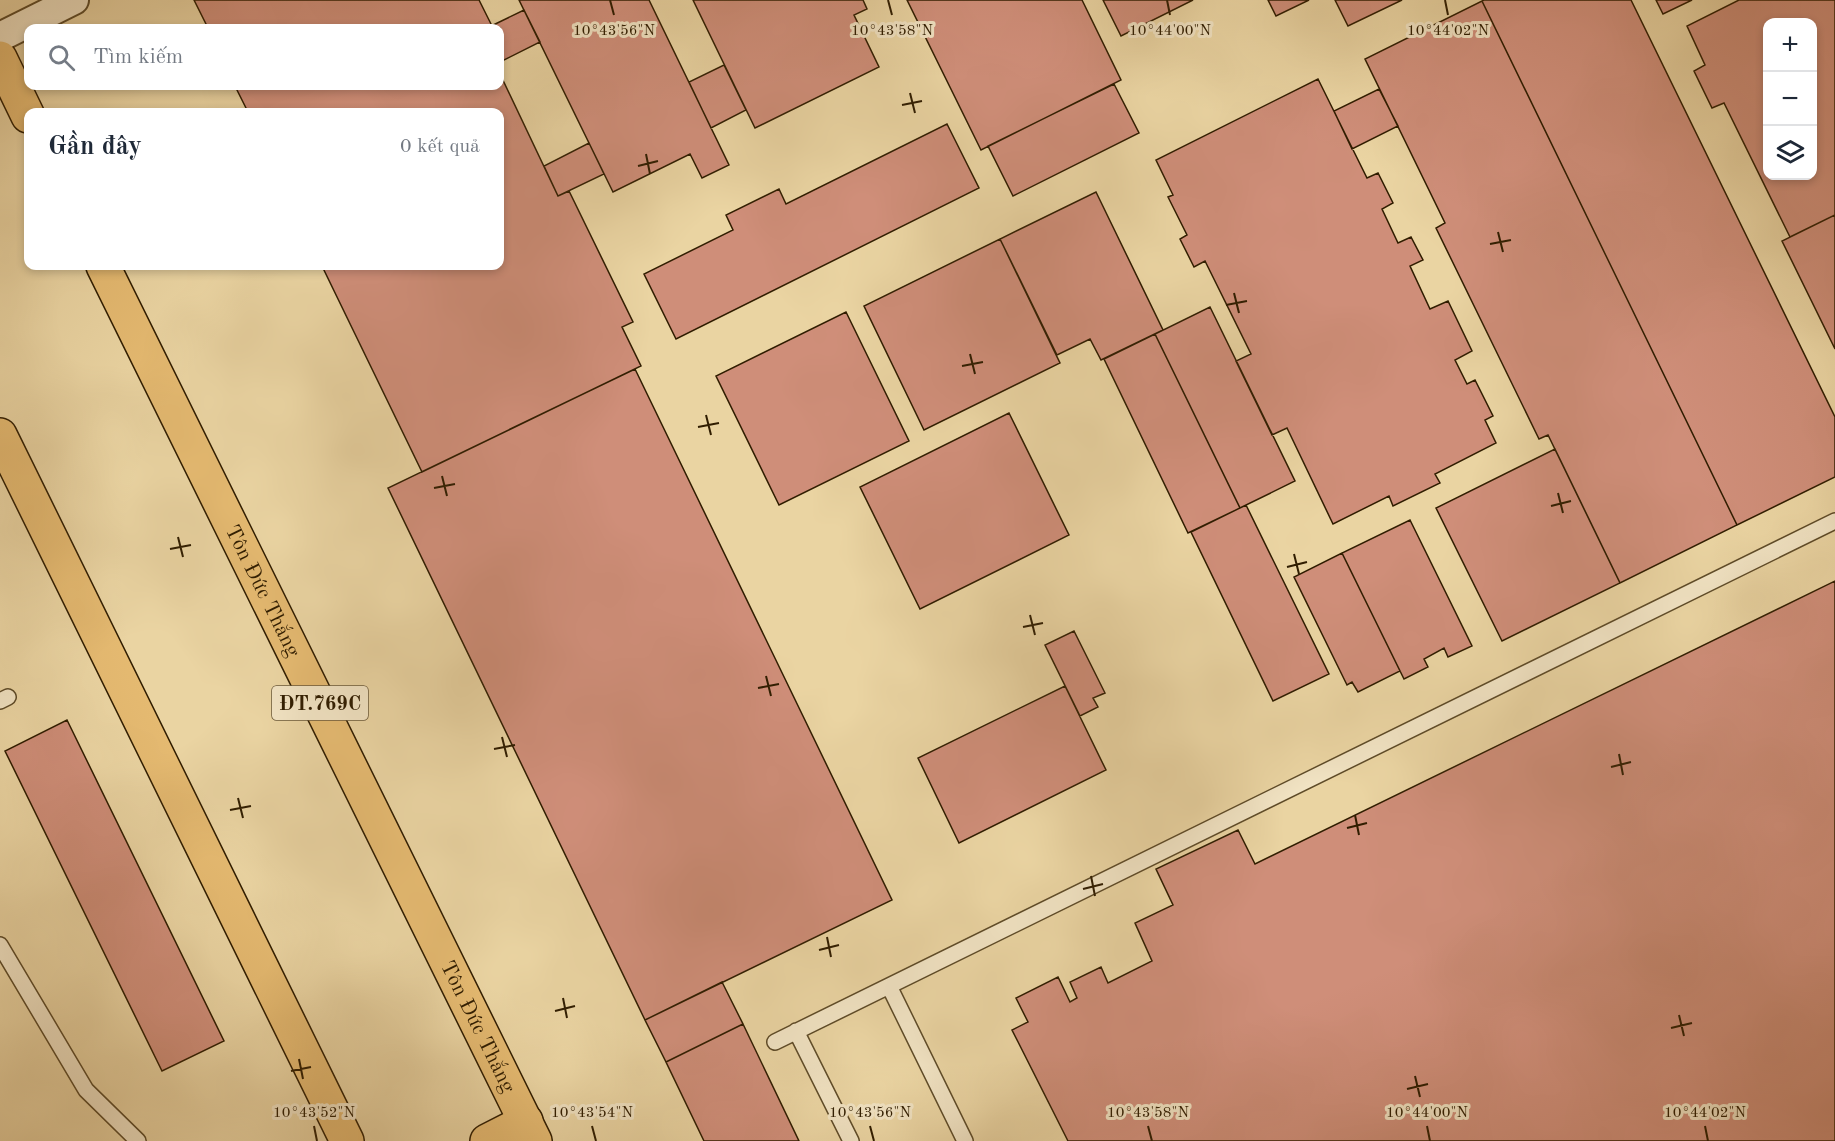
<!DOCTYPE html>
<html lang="vi">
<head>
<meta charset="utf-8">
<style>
	:root { --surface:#fff; --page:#f6f6f7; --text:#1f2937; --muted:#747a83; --line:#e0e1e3 }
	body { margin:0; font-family:"Old Standard TT",serif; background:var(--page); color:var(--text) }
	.controls { position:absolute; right:18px; top:18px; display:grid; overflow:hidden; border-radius:12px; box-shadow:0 3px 9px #0003 }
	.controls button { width:54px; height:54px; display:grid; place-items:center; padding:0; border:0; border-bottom:2px solid var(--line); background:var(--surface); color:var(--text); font:30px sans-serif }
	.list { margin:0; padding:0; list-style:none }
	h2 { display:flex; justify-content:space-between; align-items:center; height:78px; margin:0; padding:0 24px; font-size:26px }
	h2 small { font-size:20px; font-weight:400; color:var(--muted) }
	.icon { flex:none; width:33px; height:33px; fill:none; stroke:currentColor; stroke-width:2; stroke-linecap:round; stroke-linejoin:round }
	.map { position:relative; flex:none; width:1835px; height:1141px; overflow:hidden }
	.search { position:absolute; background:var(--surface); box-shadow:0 3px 9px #0003; left:24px; top:24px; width:480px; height:66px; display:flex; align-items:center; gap:15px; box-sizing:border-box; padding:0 21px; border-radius:12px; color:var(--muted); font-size:22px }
	.panel { position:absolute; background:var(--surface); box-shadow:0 3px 9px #0003; left:24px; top:108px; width:480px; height:162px; border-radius:12px }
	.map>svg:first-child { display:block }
	.building { fill:#cf8e79; stroke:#301d00; stroke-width:1.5; fill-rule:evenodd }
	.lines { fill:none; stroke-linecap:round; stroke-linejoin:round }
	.lane-casing { stroke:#5e4b28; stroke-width:18 }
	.street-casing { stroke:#5e4b28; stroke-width:32 }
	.primary-casing { stroke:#301d00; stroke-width:36 }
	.lane { stroke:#f1e3c3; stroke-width:15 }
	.street { stroke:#f1e3c3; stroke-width:28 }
	.primary { stroke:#e5ba71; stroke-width:33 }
	.ticks { fill:none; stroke:#301d00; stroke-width:2 }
	.labels { text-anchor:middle; stroke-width:6; stroke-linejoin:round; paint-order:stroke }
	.shield { fill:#f1e3c3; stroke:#6a583a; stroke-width:1.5 }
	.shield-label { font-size:20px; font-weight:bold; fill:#301d00 }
	.street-label { font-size:21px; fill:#301d00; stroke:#f1e3c3 }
	.ticks-label { font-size:15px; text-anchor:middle; fill:#301d00; stroke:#f1e3c3; stroke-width:6; stroke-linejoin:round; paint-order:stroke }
</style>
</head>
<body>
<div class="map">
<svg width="1835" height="1141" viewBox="0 0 1835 1141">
	<rect width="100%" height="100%" fill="#ead4a2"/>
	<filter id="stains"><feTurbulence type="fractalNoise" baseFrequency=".00333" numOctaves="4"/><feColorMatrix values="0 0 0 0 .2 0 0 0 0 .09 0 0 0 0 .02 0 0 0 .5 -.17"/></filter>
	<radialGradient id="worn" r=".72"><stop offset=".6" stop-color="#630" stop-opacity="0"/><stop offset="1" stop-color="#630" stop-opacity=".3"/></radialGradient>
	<path class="building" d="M194 0H479L492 26 487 28H208Z
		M519 0H649L729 165 702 178 690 154 613 192Z
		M693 0H863L867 9 854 15 879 67 755 128Z
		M907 0H1082L1121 80 981 150Z
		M1103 0H1193L1121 36Z
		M1268 0H1309L1276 16Z
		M1335 0H1402L1348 26Z
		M1484 0H1631L1835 417V477L1737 525 1482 1Z
		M1656 0H1692L1663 14Z
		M1739 0H1835V215L1790 237 1724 103 1712 108 1694 71 1705 65 1687 26ZM1768 22H1812V176H1768Z
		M1482 1 1737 525 1620 583 1548 435 1539 439 1436 228 1445 223 1365 59Z
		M524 10 540 42 500 62V28H487Z
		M724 65 746 110 711 128 689 82Z
		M500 74 558 196 569 191 633 322 622 327 641 366 422 472 322 266H500V112H248L235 86H500Z
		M1318 79 1367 178 1378 173 1393 203 1382 209 1398 243 1411 237 1423 260 1410 266 1430 309 1448 301 1472 351 1455 360 1467 384 1475 380 1493 416 1485 420 1496 443 1435 474 1440 483 1393 506 1389 496 1333 524 1287 428 1272 435 1236 361 1251 354 1205 261 1194 267 1180 239 1187 235 1168 197 1173 195 1156 160Z
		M1114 84 1139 133 1013 196 988 146Z
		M1379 89 1398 126 1352 149 1334 111Z
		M947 124 979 188 676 339 644 274 733 230 726 215 779 189 786 204Z
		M589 143 604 174 558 196 544 166Z
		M1096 192 1163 330 1101 360 1090 339 1057 355 1000 239Z
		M1835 215V349L1782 241Z
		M1000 239 1060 363 924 430 864 306Z
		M1210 307 1295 481 1240 508 1155 334Z
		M846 312 909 441 779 505 716 376Z
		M1155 334 1240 508 1188 533 1104 359Z
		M635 369 892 900 645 1020 388 488Z
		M1009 413 1069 535 920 609 860 487Z
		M1555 449 1620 583 1502 641 1436 508Z
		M1246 505 1329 674 1273 701 1191 532Z
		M1410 520 1472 646 1448 657 1444 648 1424 659 1428 667 1404 679 1342 553Z
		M1342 553 1400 671 1358 692 1352 682 1347 685 1294 577Z
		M1835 581V1141H1068L1012 1030 1028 1022 1016 998 1058 977 1070 1002 1077 998 1070 982 1101 967 1108 983 1152 961 1135 923 1173 905 1156 869 1238 830 1255 864Z
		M1074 631 1105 693 1093 698 1098 707 1080 716 1045 645Z
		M1065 686 1106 770 959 843 918 758Z
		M67 720 224 1041 162 1071 5 751Z
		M722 982 743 1024 666 1062 645 1020Z
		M743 1024 799 1141H704L666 1062Z"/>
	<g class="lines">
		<defs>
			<path id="lane" d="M0 701 8 697
				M0 945 86 1090 138 1141
				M889 986 965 1141
				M796 1031 851 1141
				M775 1042 1835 521"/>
			<path id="street" d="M0 37 74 0"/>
			<g id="primary">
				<path d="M0 58 28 116"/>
				<path id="s1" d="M103 266 535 1141"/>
				<path d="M0 435 347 1141"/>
				<path d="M487 1141 526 1121"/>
			</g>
		</defs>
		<use href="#lane" class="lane-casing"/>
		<use href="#street" class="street-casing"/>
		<use href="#primary" class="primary-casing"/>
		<use href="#lane" class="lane"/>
		<use href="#street" class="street"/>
		<use href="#primary" class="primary"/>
	</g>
	<path class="ticks" d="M610 0 614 15M888 0 892 15M1167 0 1170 15M1445 0 1448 15M910 93 915 113M902 105 922 101M646 154 650 174M638 166 658 161M1498 232 1503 252M1490 244 1511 240M1234 293 1239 313M1226 305 1247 301M970 354 975 374M962 366 983 362M706 415 711 435M698 427 719 423M442 476 447 496M434 488 455 484M1558 493 1563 513M1551 506 1571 501M178 537 183 557M170 549 191 545M1294 554 1299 574M1287 567 1307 562M1030 615 1035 635M1023 627 1043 623M766 676 771 696M758 688 779 684M502 737 507 757M494 749 515 745M1619 754 1623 775M1611 767 1631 762M238 798 243 818M230 810 251 806M1355 815 1359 835M1347 828 1367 823M1091 876 1095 896M1083 889 1103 884M827 937 831 957M819 950 839 945M563 998 567 1018M555 1011 575 1006M1679 1015 1684 1036M1671 1028 1692 1023M299 1059 303 1079M291 1071 311 1067M1415 1076 1420 1097M1407 1089 1428 1084M314 1126 317 1141M592 1126 596 1141M870 1126 874 1141M1148 1126 1152 1141M1427 1126 1430 1141M1705 1126 1708 1141"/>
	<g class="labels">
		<rect class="shield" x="272" y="686" width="96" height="34" rx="4.5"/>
		<g class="shield-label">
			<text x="320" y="710">ĐT.769C</text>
		</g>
		<g class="street-label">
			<text dy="7" stroke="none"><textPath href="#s1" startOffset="362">Tôn Đức Thắng</textPath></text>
			<text dy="7" stroke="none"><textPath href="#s1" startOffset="848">Tôn Đức Thắng</textPath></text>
		</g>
	</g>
	<g class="ticks-label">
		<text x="614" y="35">10°43'56"N</text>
		<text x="892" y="35">10°43'58"N</text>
		<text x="1170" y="35">10°44'00"N</text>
		<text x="1448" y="35">10°44'02"N</text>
		<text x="314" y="1117">10°43'52"N</text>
		<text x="592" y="1117">10°43'54"N</text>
		<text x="870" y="1117">10°43'56"N</text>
		<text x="1148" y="1117">10°43'58"N</text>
		<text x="1427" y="1117">10°44'00"N</text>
		<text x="1705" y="1117">10°44'02"N</text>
	</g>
	<rect width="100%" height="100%" filter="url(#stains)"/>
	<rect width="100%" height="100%" fill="url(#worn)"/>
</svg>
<div class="controls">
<button>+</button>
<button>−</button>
<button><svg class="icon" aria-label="layers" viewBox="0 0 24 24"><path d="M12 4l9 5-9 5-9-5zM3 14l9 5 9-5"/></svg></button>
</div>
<div class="search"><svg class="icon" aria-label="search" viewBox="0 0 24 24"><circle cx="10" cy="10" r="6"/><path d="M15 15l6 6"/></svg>Tìm kiếm</div>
<section class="panel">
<h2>Gần đây<small>0 kết quả</small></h2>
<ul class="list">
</ul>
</section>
</div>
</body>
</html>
